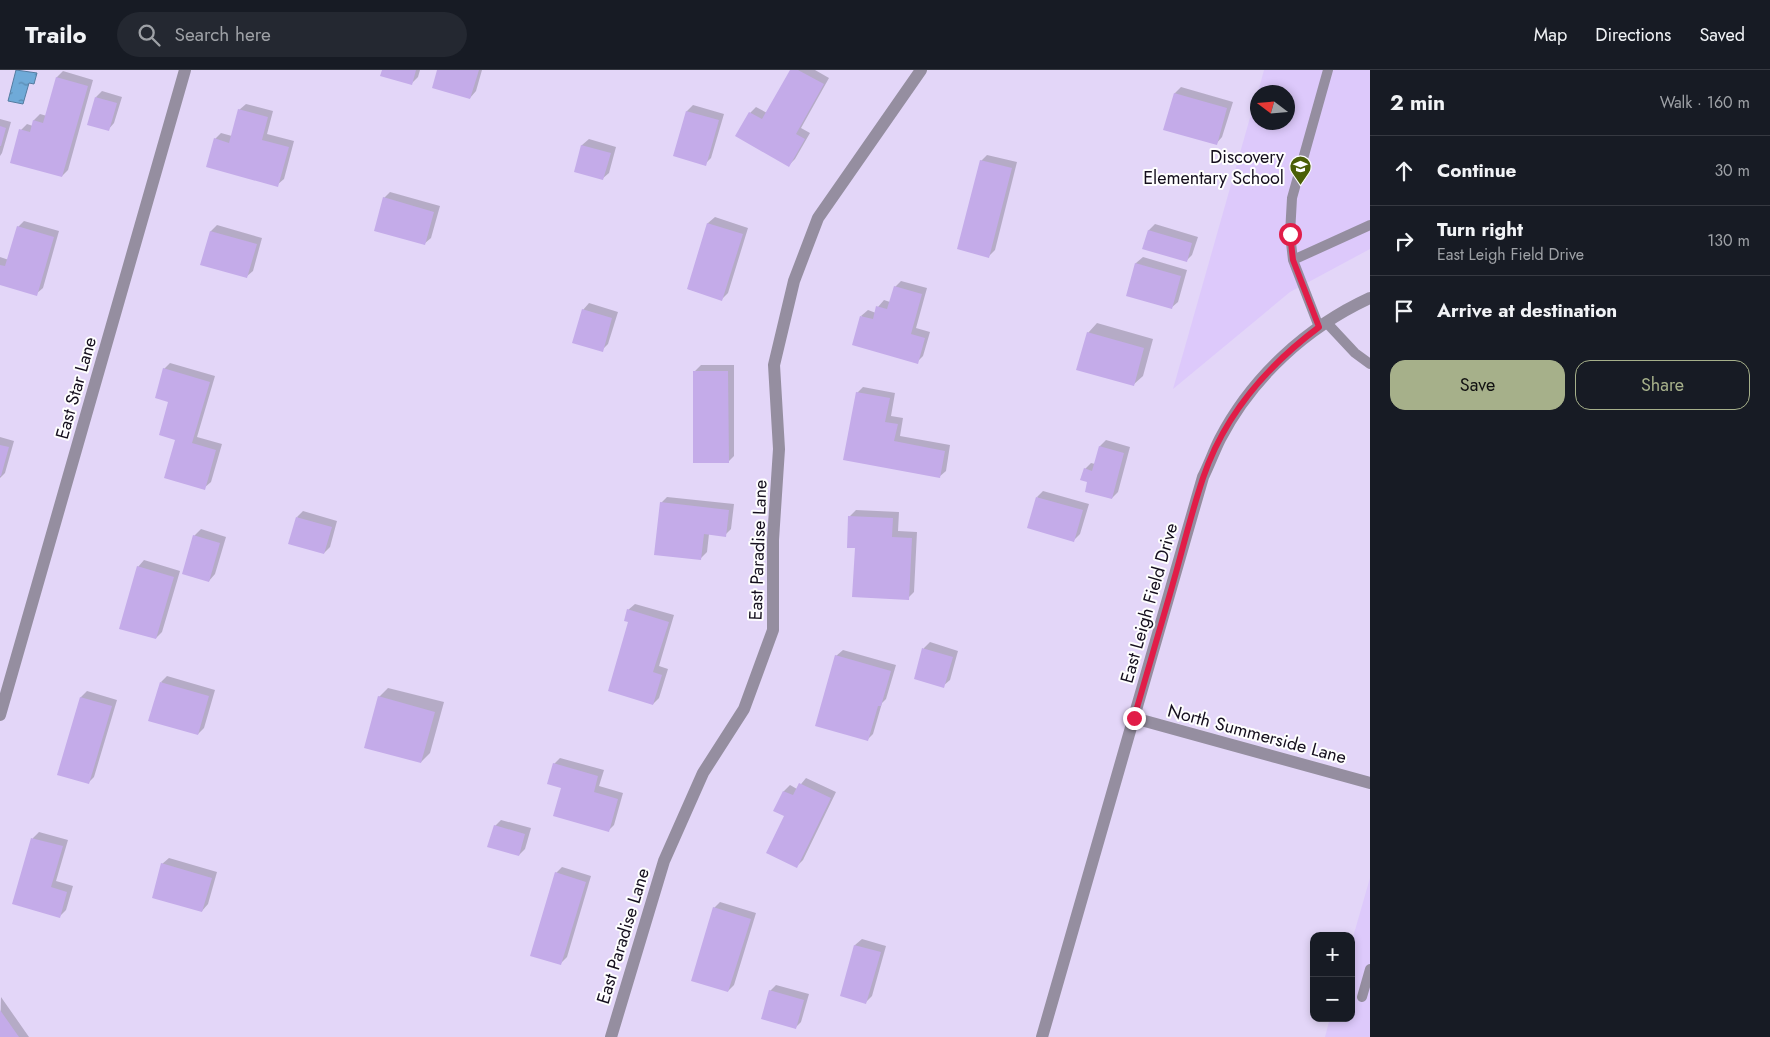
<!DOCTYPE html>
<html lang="en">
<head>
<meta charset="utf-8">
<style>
	:root { --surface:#171b24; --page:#242831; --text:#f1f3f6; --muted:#9ea1a6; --line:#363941; --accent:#a6b08a }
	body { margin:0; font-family:Jost,sans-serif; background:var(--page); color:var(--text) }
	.controls { position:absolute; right:15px; bottom:15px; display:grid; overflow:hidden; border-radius:10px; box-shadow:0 2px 8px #0003 }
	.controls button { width:45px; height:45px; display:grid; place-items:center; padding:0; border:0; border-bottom:1px solid var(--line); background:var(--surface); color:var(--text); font:25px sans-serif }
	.compass { position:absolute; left:1250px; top:15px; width:45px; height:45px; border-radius:50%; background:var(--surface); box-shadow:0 2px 8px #0003; rotate:286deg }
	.stop { position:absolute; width:15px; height:15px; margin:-11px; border:4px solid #e11d48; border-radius:50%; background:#fff }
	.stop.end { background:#e11d48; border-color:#fff; box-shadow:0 1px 5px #0008 }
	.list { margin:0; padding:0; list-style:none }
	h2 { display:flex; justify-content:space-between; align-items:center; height:65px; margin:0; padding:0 20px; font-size:21px }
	h2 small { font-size:16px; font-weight:400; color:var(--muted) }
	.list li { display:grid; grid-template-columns:32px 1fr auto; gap:15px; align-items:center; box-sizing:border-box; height:70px; padding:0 20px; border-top:1px solid var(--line) }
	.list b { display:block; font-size:19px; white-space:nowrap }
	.list p { margin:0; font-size:16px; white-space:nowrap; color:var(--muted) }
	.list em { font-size:16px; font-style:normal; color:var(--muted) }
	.actions { display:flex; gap:10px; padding:15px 20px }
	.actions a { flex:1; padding:11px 0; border:1px solid var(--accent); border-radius:15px; text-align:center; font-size:18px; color:var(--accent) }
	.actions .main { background:var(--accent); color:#111 }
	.icon { flex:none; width:28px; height:28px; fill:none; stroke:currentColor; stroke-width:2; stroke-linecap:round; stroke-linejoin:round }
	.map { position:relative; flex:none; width:1370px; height:967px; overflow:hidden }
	header { display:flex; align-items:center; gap:30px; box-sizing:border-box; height:70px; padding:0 25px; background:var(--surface); border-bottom:1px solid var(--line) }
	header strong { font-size:24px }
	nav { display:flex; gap:28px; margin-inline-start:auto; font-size:18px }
	.search { width:350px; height:45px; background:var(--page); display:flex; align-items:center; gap:12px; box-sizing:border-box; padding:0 18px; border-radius:28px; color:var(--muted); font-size:19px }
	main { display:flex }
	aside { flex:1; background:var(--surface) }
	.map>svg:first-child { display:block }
	.built { fill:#ddc9fb }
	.water { fill:url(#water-ripples); stroke:#547ca0 }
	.shadow { fill:#0003 }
	.building { fill:#c4abe9 }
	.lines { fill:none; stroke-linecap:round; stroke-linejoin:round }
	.service { stroke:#958ea0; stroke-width:10 }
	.minor { stroke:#958ea0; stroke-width:12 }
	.tertiary { stroke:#958ea0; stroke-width:12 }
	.route { stroke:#e11d48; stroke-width:6 }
	.labels { text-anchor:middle; stroke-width:4; stroke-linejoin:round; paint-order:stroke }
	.poi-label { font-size:18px; fill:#150f1e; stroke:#fefefe; text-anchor:end }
	.street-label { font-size:18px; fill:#150f1e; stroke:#fefefe }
</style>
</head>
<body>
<header>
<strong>Trailo</strong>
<div class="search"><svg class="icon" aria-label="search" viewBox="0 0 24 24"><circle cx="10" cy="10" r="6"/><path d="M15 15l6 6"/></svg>Search here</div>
<nav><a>Map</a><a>Directions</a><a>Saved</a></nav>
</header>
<main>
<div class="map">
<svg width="1370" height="967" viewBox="0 0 1370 967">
	<defs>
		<pattern id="water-ripples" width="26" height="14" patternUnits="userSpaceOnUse" patternTransform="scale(1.25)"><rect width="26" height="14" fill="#6faad8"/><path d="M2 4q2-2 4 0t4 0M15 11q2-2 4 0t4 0" fill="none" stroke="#5a89af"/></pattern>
	</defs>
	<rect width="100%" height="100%" fill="#e3d6f8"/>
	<path class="built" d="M1264 0H1370V179L1290 222 1173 319 1257 23 1258 52H1288V22H1258Z
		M1370 808V967H1325L1330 948H1351V874Z"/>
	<path class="water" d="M16 0 37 3 34 14 29 13 23 34 8 31Z"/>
	<path class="shadow" d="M383 0H420L418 7 412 13Z
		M438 0H482L476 21 470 28Z
		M791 0H815L829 8 801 58 810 63 795 89 789 95 750 43 756 37 767 43Z
		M63 1 93 10 68 100 62 106 21 60 27 54 33 56 34 50 40 44 47 46 57 7Z
		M1181 17 1233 32 1222 67 1216 74 1165 59 1175 23Z
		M102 21 122 27 114 53 108 60 96 27Z
		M246 34 273 41 267 64 294 71 284 109 277 115 215 69 221 63 232 66 239 40Z
		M693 35 724 44 711 88 705 94 675 85 687 41Z
		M0 49 11 52 2 83 0 86Z
		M589 69 616 77 609 103 602 109 575 101 582 75Z
		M987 85 1017 92 995 180 989 186 981 91Z
		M390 122 440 136 431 168 424 174 384 128Z
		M715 147 748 158 728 223 722 229 688 219 708 153Z
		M24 151 59 161 43 218 36 224 0 214V187L9 190 18 157Z
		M1155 154 1198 167 1192 185 1186 191 1144 178 1149 160Z
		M217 155 262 168 253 201 246 207 202 194 211 161Z
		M1143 187 1187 200 1178 232 1171 238 1127 225 1136 193Z
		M901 211 927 218 916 258 930 262 923 286 917 292 861 246 868 240 876 243 878 237 884 230 890 232 895 217Z
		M589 233 618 242 608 274 602 280 583 240Z
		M1097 253 1153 269 1143 306 1133 315 1088 263Z
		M170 293 215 306 197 367 222 374 211 412 204 418 170 331 164 299Z
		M701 295H734V386L728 392 695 301Z
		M863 317 895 323 891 346 903 348 900 366 950 375 946 401 939 407 844 389 857 323Z
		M0 367 14 371 5 403 0 408Z
		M1106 370 1130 377 1118 422 1112 428 1089 411 1085 399 1091 393 1095 394 1100 376Z
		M1043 421 1089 434 1080 464 1074 470 1037 427Z
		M667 427 734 434 731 459 725 465 709 464 707 482 700 489 661 433Z
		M856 440 899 442 898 461 917 462 914 522 908 528 857 477 850 446Z
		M303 441 337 451 330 477 324 483 297 447Z
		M201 459 226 467 215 504 209 511 194 466Z
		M144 490 180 501 162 562 156 568 138 497Z
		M635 534 674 545 659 596 668 599 659 628 653 634 630 551 628 540Z
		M930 572 958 581 950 610 943 616 915 608 924 578Z
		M843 580 896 595 886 629 882 633 873 664 867 670 836 586Z
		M167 606 215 620 204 658 198 664 161 612Z
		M388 618 444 632 430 683 421 692 379 627Z
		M87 621 117 630 94 707 88 713 59 704 81 627Z
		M560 688 604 700 599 716 623 723 614 755 608 761 562 717 554 694Z
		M806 708 836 722 803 790 797 796 786 746 775 740 784 721 790 715 797 719Z
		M501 750 531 758 525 779 519 785 495 756Z
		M39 762 68 770 56 811 73 816 66 840 60 846 14 833 33 768Z
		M169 788 217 802 208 834 202 841 162 794Z
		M562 797 591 806 567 887 561 893 556 803Z
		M720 832 756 843 734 915 728 921 714 838Z
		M862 869 886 876 872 926 866 932 855 875Z
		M776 915 809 924 801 952 795 958 770 921Z
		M1 927 29 967H0Z"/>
	<path class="building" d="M382 0H416L412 15 380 6Z
		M437 0H479L470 29 432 18Z
		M790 0H798L824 14 796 64 805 69 789 97 735 66 749 42 762 49Z
		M56 7 88 16 62 107 10 93 19 59 30 62 33 50 43 53Z
		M1174 23 1227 38 1217 75 1163 60Z
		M95 27 117 33 109 61 87 55Z
		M238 39 268 47 262 70 289 77 278 117 206 97 214 68 229 73Z
		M686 41 719 50 706 96 673 86Z
		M0 56 6 58 1 76H0Z
		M581 75 611 83 603 110 574 102Z
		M980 90 1012 98 989 188 957 179Z
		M383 127 434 142 425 175 374 161Z
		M707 153 743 164 722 231 687 219Z
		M17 156 54 167 37 226 0 215V195L5 196Z
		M1148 160 1192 173 1187 192 1142 179Z
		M210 161 257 174 247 208 200 195Z
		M1135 193 1181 206 1172 239 1126 226Z
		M894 216 922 224 911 264 925 268 918 294 852 275 860 246 873 249 876 236 887 239Z
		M582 239 612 248 603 282 572 273Z
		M1087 262 1144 278 1134 316 1076 300Z
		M163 298 210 312 192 373 216 380 205 420 164 408 175 370 159 365 168 332 155 328Z
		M693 301H728L729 393H693Z
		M856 322 890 328 885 352 898 354 894 371 945 381 940 408 843 390Z
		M0 375 9 377 1 406H0Z
		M1099 376 1124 383 1112 429 1085 422 1087 412 1080 410 1084 398 1092 401Z
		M1036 427 1083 440 1074 472 1027 458Z
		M660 432 729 440 726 467 704 464 701 490 654 485Z
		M848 446 893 448 892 467 912 468 909 530 852 527 855 478H847Z
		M296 447 332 457 324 484 288 474Z
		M193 465 220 473 209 512 182 504Z
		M137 496 174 507 156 569 119 559Z
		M627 539 669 552 653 602 662 605 653 635 608 621 628 552 624 551Z
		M922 578 953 587 944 618 914 609Z
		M835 585 891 601 881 636H878L868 671 815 656Z
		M160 612 209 626 198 665 148 651Z
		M378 626 435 642 421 693 364 678Z
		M80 627 112 636 89 714 57 705Z
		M553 693 598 706 594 722 618 729 609 762 553 746 561 718 547 714Z
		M799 713 831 728 797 798 766 783 784 746 773 741 783 721 793 725Z
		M494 755 525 764 519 786 487 777Z
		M31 768 63 776 51 817 67 822 60 848 12 834Z
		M161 793 212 808 202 842 152 828Z
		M555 802 586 812 561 895 530 886Z
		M713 837 751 849 728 922 691 911Z
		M854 875 881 882 866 934 840 926Z
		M769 920 804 930 796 959 761 949Z
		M0 940 19 967H0Z"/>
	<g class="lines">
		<path class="service" d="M1293 190 1370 155
			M1326 252 1355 283 1370 294
			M1319 257 1293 190 1290 164 1292 128 1328 0
			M1362 927 1370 899"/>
		<path class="minor" d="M0 645 185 0
			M1134 648 1370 713
			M611 967 664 791 703 703 744 639 773 560V470L779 379 774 295 794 211 818 148 921 0"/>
		<path class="tertiary" d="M1042 967 1203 407C1209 395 1214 381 1220 369 1252 307 1307 257 1370 228"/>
	</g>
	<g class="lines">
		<path class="route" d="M1134 648C1148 599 1163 549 1177 499 1185 469 1193 438 1203 408 1224 346 1267 296 1319 257L1293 190 1290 164"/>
	</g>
	<defs>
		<symbol id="school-pin" viewBox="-11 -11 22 30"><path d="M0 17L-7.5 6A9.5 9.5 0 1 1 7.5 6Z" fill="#4b5f06" stroke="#fefefe"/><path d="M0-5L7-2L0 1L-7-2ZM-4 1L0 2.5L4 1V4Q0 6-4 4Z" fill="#fff"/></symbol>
	</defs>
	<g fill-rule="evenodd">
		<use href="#school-pin" x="1288" y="84" width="25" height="34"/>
	</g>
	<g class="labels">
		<g class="poi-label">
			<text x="1284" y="93">Discovery<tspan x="1284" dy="21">Elementary School</tspan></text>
		</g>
		<g class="street-label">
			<text transform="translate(76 318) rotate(-74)" y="6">East Star Lane</text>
			<text transform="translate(758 480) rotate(-88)" y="6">East Paradise Lane</text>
			<text transform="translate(1149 533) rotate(-74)" y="6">East Leigh Field Drive</text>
			<text transform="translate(1257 664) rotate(15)" y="6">North Summerside Lane</text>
			<text transform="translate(623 866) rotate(-73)" y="6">East Paradise Lane</text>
		</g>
	</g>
</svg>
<div class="controls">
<button>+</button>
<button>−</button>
</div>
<svg class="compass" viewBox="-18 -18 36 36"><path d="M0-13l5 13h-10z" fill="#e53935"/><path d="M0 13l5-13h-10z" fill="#9ea1a6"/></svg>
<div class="stop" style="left:1290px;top:164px"></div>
<div class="stop end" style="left:1134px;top:648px"></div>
</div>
<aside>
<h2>2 min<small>Walk · 160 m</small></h2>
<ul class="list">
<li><svg class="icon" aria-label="ahead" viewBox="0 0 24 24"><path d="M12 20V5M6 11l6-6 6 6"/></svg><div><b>Continue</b></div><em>30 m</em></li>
<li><svg class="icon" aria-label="right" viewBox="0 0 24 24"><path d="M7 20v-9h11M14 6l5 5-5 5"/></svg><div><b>Turn right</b><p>East Leigh Field Drive</p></div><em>130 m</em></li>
<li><svg class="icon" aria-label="arrive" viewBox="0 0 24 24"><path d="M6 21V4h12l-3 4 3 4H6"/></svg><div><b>Arrive at destination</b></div></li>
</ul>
<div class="actions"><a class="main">Save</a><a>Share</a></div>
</aside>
</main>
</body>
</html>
